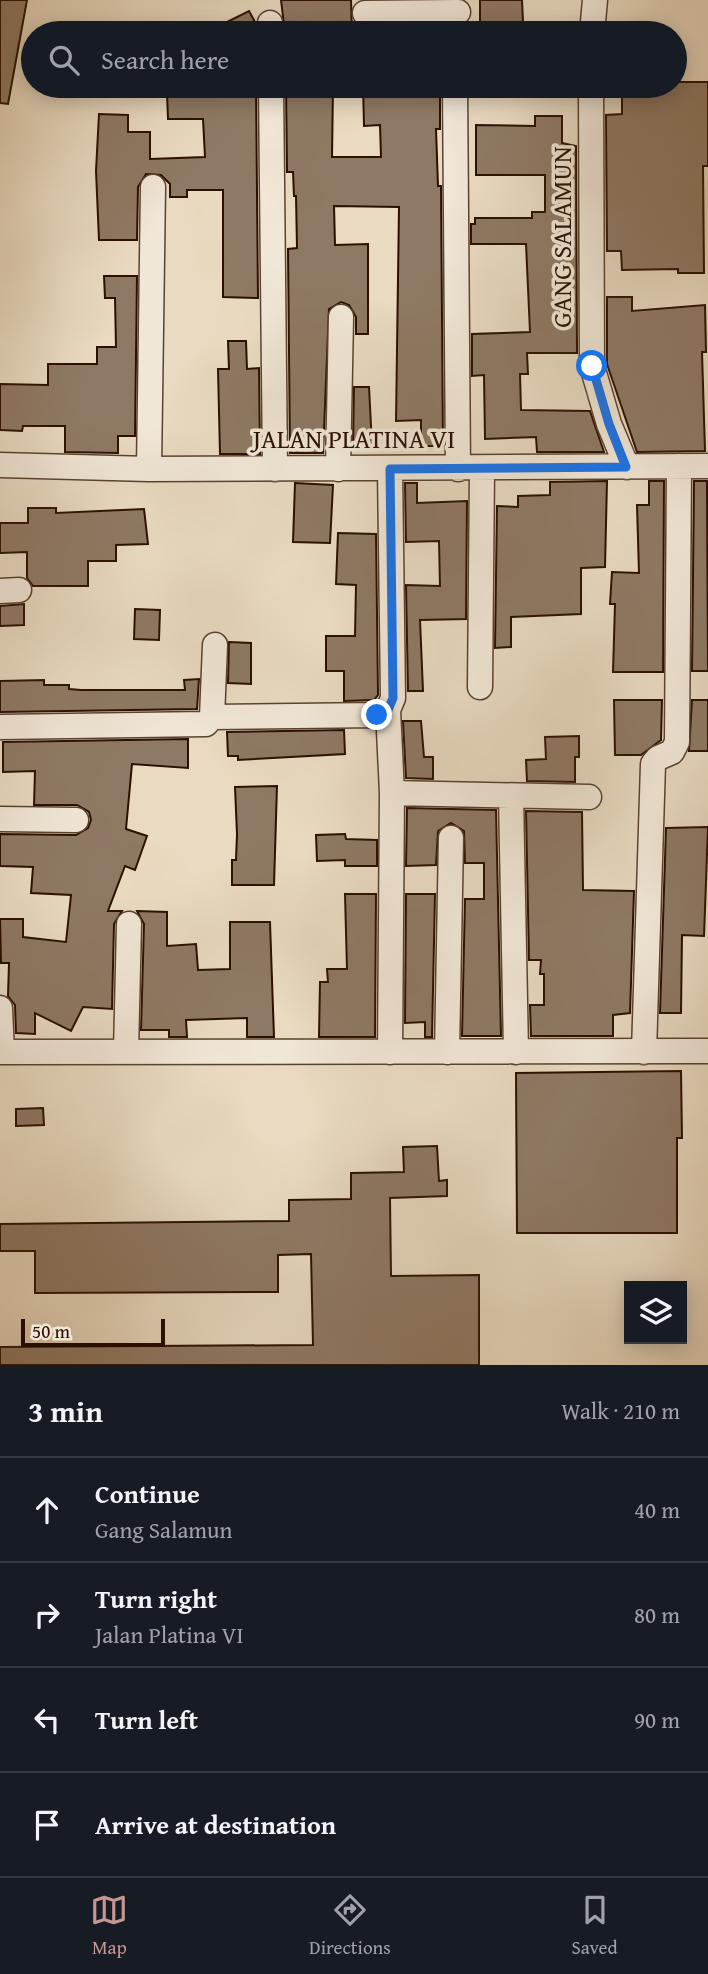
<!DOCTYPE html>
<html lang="en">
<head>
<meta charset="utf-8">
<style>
	:root { --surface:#171b24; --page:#20242c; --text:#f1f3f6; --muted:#9ea1a6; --line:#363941; --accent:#c59692 }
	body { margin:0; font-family:"Gentium Book Plus",serif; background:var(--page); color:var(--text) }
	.controls { position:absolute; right:21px; bottom:21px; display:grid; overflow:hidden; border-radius:0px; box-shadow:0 4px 18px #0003 }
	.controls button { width:63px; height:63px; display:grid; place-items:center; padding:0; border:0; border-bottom:2px solid var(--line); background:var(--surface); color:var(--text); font:35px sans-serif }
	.scale { position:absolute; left:21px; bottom:18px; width:144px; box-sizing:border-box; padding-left:7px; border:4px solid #2b1000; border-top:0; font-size:19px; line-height:24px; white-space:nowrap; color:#2b1000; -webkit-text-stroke:5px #f1e7d7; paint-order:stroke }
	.stop { position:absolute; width:21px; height:21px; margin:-16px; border:5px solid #1a73e8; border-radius:50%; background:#fff }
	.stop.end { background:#1a73e8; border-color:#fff; box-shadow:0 2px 7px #0008 }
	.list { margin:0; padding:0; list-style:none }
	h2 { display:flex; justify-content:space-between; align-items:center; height:91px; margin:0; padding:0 28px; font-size:30px }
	h2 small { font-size:23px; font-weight:400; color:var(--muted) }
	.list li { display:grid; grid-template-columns:46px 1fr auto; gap:21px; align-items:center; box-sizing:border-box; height:105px; padding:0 28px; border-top:2px solid var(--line) }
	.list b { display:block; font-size:26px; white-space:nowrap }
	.list p { margin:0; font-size:23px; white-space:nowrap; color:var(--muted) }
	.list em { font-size:23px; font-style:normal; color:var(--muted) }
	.icon { flex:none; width:38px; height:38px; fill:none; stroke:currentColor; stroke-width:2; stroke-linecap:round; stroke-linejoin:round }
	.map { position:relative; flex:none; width:708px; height:1365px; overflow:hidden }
	.search { position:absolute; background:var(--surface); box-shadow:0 4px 18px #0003; left:21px; right:21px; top:21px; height:77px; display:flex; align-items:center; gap:18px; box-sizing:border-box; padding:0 24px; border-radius:38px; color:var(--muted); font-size:26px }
	.sheet { height:511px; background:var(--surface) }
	nav { display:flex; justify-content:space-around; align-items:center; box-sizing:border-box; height:98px; border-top:2px solid var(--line); background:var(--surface); font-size:19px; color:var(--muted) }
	nav a { display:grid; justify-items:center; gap:4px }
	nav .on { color:var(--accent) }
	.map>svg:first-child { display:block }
	.building { fill:#8e7964; stroke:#2b1000; stroke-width:2 }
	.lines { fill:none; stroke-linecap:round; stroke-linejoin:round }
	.minor-casing { stroke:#5a4230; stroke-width:27 }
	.minor { stroke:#f1e7d7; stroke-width:24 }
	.route { stroke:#1a73e8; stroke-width:9 }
	.labels { text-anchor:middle; stroke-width:7; stroke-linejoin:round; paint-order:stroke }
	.street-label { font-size:26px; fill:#2b1000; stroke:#f1e7d7 }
</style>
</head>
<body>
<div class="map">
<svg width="708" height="1365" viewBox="0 0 708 1365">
	<rect width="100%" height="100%" fill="#e9dac1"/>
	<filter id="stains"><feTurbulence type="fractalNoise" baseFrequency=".00286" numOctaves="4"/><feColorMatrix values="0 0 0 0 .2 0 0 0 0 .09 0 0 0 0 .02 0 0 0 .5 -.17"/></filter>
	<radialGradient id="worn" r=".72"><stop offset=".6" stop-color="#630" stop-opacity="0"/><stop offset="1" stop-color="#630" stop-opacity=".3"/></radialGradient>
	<path class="building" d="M0 0H27L8 104 0 103Z
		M281 0H351L352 33H285Z
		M480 0H522L523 22H480Z
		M249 11 255 22V33H205Z
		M447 27V33H398V28Z
		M675 82H708V166H703L704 273H678V269L622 270 621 251H607L606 115 622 114V86H675Z
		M187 86H256L258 298 223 297V190H187V197H170V184L161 175 146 174 138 187 137 240H99L96 171 99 114 128 115V132H150V159L205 157 203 119H168L167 93 187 92Z
		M286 86H333L332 157H381L380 125 364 126 363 86H440V129H436L438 186H441L443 446H421V420L396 421 399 207 334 206 335 245 368 244V334H356V317L349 305 341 302 329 309 323 453H290L288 249 297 248 296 196H294L293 172H287Z
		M535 116H562V143L576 146 577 353H527L528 374H520L521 410 590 411 604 452H537L536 437 485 439 484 375 472 376V334L530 332 526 244H471V224H475V218H532V212H545V175H476V125L535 126Z
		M104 276H137L135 436H118V453L65 452V426H23L22 431 0 430V384L48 385V364H97V347H116L115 298H105Z
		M607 297H632V311L705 305 706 352H702L705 451 637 452 607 364Z
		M228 341H246L247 369 259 368 260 454H220L218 369H229Z
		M354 387H369L372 445H353Z
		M607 481 605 567 581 568V614L511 617V647L495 648 497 506 518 507V496L550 495V482Z
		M649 481H664L663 672H613L615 604H610L612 572 639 573 637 505H649Z
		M694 481H707L708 671H692Z
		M295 483 333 485 330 543 293 542Z
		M405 483H417V503L467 501 466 619 420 620 423 691H408L406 585 440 586 439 541 406 542Z
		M28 508H56V513L144 509 148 544 116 545V561H88V586H33L27 578V552L0 553V523H28Z
		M338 533 376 534 378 695 374 700 344 701V671H326V636H355L356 585 336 584Z
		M24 604V625L0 626V606Z
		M135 609 160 610 159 640 134 639Z
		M229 642 251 643V684L228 683Z
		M199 679 197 709 0 712V681L44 680V685H69V689L81 690H185L184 680Z
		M614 700H662L661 740 641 755H615Z
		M692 700H708V751H689Z
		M403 721H421L424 757H433V779L406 778Z
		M344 730 345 754 238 760V756H228L227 732Z
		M579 736V757H575V782L527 781 526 760 546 759 545 737Z
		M188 739V768L132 764 126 829 147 836 135 870 125 866 108 911H122L114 924 112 1009 83 1007 71 1031 35 1013V1034L16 1033 15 1005 8 996 9 963H1L0 919H23V937L66 942 71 895 31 893 33 867 0 866V834L76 835 88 828 91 820 89 812 77 805H34L35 771 3 772V742Z
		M277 786 274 885H232V860H236L237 834 235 787Z
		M407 808 496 810 501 1036H462L465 899H484V863H465L464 831 451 823 438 831 436 865 406 866Z
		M526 811 582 812 583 890 634 891 630 1013 613 1015V1036H531L530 1005H544V974H540L541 960H529Z
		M708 827 704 936 682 935 681 1013H660L666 828Z
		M345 834 346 839 377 840V866H345V860L317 861 316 835Z
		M345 894H376L375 1037H319L320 982H328L327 969H347Z
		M406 894H435L432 1037H425V1022L405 1023Z
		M137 911 167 912V946L196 944 198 970 230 969V922H270L274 1037H247V1018L186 1020 187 1037H169V1030H141L144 924Z
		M681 1071 682 1138H677V1233H517L516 1073Z
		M43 1108 44 1125 16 1126V1109Z
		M437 1146 439 1181 447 1180V1196L390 1198 391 1276 479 1275V1365H0V1347L313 1345 311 1254 278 1255V1292L35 1293V1251H0V1224L289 1221V1200L351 1199V1173L404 1172 403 1147Z"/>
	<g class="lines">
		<defs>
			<path id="minor" d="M365 13 458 12
				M270 23V33
				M592 33 595 0
				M271 86 275 469
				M455 86 458 469
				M591 86 592 366 609 424 627 467
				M0 465 149 469 708 466
				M149 469 153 187
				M338 469 341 317
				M0 591 19 590
				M480 687 482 469
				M388 710 392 793 390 1052
				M212 717 377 715 388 710 393 698 390 469
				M0 727 206 724 212 717 215 645
				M392 793 589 797
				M511 796 516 1052
				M0 819 76 820
				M0 1008 2 1052
				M0 1052 708 1051
				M126 1052 129 924
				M447 1052 451 838
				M644 1052 653 764 658 758 672 752 677 742 679 466"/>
		</defs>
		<use href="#minor" class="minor-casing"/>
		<use href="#minor" class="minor"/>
	</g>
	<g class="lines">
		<path class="route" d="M377 715 388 710 393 698 390 469 626 467 609 424 592 366"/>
	</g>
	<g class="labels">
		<g class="street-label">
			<text transform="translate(562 237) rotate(-90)" y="9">GANG SALAMUN</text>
			<text x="354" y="448">JALAN PLATINA VI</text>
		</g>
	</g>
	<rect width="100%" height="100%" filter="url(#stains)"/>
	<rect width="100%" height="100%" fill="url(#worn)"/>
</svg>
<div class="controls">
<button><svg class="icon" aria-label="layers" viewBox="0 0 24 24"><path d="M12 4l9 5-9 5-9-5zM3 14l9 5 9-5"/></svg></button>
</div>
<div class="scale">50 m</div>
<div class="stop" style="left:592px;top:366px"></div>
<div class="stop end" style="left:377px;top:715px"></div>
<div class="search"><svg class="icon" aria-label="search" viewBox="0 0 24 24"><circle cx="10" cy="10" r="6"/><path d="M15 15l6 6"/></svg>Search here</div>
</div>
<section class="sheet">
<h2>3 min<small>Walk · 210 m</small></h2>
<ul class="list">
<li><svg class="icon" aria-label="ahead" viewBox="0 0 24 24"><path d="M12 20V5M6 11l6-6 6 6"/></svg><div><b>Continue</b><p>Gang Salamun</p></div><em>40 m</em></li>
<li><svg class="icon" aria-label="right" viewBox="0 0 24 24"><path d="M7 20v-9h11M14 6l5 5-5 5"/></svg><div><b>Turn right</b><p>Jalan Platina VI</p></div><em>80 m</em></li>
<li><svg class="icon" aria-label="left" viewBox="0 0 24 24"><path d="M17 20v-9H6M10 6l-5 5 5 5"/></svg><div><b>Turn left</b></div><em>90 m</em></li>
<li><svg class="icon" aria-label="arrive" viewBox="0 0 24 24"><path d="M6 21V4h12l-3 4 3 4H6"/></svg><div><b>Arrive at destination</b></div></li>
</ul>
</section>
<nav>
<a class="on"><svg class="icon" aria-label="map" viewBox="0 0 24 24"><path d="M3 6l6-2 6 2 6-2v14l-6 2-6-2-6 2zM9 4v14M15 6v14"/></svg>Map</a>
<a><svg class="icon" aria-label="directions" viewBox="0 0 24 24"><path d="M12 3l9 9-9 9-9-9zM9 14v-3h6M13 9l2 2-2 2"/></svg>Directions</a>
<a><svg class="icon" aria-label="saved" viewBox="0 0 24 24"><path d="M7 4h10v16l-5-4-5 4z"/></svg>Saved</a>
</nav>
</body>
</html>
